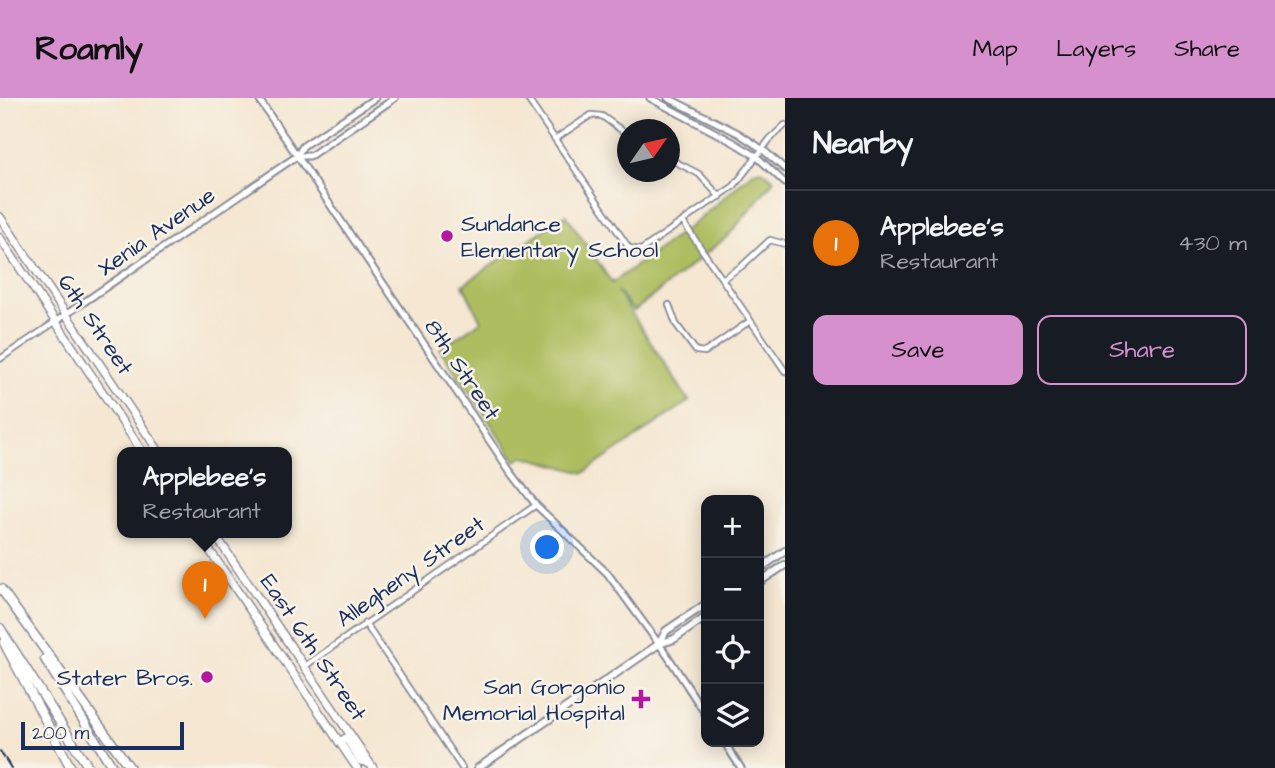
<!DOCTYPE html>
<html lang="en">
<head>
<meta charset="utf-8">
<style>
	:root { --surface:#171b24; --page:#20242c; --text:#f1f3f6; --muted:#9ea1a6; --line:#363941; --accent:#d690ce }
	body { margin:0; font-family:"Architects Daughter",sans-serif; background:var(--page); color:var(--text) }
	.controls { position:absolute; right:21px; bottom:21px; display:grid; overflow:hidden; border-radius:14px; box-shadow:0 4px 18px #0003 }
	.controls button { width:63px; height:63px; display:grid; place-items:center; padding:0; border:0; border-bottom:2px solid var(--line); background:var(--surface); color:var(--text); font:35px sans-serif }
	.compass { position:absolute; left:617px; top:21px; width:63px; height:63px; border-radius:50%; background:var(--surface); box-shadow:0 4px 18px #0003; rotate:56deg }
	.scale { position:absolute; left:21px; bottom:18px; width:163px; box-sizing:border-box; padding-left:7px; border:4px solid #1b2f5e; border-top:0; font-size:19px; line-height:24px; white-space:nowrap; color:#1b2f5e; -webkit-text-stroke:5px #f7f3e8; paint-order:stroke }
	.you { position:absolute; left:548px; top:450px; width:24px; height:24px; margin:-18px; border:5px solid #fff; border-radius:50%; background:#1a73e8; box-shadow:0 0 0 10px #1a73e833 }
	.badge { display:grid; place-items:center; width:46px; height:46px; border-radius:50%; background:var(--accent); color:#fff; font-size:23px; font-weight:700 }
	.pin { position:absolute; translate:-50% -58px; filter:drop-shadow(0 2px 4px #0008) }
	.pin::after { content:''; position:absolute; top:37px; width:24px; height:21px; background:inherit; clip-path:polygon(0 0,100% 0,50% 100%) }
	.popup { position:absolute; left:117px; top:349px; width:175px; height:91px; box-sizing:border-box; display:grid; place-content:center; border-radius:14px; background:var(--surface); filter:drop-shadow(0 2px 5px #0005); font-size:23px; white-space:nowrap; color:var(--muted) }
	.popup b { font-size:26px; color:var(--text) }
	.popup::after { content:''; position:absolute; left:50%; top:100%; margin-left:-14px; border:14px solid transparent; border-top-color:var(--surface) }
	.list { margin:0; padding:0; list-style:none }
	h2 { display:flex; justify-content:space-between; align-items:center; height:91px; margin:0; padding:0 28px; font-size:30px }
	h2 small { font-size:23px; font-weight:400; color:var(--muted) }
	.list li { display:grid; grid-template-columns:46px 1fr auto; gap:21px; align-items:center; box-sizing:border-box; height:105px; padding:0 28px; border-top:2px solid var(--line) }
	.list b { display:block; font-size:26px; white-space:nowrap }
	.list p { margin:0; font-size:23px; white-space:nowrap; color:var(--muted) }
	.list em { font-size:23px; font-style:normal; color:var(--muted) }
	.actions { display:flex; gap:14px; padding:21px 28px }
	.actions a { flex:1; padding:16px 0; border:2px solid var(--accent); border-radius:14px; text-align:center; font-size:24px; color:var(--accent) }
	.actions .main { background:var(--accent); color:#111 }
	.icon { flex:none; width:38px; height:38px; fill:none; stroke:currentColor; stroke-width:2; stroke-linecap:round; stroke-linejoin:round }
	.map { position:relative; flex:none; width:785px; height:670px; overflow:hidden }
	header { display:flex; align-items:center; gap:42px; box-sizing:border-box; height:98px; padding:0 35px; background:var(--accent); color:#111 }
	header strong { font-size:33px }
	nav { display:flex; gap:38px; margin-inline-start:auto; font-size:24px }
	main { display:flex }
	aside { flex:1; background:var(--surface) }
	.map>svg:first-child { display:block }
	.green { fill:#adbd5f; stroke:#64765e; stroke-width:2 }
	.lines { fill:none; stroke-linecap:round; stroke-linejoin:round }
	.minor-casing { stroke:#888b98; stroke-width:8 }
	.tertiary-casing { stroke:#888b98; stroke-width:9 }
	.secondary-casing { stroke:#888b98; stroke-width:10 }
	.primary-casing { stroke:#888b98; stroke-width:10 }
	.motorway-casing { stroke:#888b98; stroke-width:11 }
	.minor { stroke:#fff; stroke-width:4.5 }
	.tertiary { stroke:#fff; stroke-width:5 }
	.secondary { stroke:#fff; stroke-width:6 }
	.primary { stroke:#fff; stroke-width:7 }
	.motorway { stroke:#fff; stroke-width:8 }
	.rail { stroke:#1b2f5e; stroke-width:2 }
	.poi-dot { fill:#b5179e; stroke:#f7f3e8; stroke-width:2.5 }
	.labels { text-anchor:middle; stroke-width:5; stroke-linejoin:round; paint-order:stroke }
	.poi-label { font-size:23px; fill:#1b2f5e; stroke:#f7f3e8; text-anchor:end }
	.street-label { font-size:23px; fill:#1b2f5e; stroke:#f7f3e8 }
</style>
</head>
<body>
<header>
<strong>Roamly</strong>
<nav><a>Map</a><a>Layers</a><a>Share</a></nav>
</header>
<main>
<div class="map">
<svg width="785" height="670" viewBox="0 0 785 670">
	<rect width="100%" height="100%" fill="#f7f3e8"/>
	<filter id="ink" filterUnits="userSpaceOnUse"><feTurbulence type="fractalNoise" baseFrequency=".0143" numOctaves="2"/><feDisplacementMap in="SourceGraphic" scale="14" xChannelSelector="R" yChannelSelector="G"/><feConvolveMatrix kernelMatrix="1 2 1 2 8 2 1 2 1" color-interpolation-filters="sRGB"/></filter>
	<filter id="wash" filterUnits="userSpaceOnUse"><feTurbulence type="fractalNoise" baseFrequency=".00686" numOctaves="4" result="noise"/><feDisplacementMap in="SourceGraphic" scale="28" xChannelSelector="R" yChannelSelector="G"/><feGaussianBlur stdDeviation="1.57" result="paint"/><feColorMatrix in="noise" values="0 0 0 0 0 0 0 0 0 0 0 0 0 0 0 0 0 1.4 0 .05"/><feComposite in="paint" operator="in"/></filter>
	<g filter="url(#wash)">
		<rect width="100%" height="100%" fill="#f5e7d2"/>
		<path class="green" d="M762 72 774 82 729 137 634 213 617 193 689 303 584 375 524 358 516 363 440 251 481 223 463 187 566 117 612 185 696 124 753 74Z"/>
	</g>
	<g filter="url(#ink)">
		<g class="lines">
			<defs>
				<path id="minor" d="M527 0 629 150 641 152 734 88 770 41 785 27
					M555 41 591 17 602 18 628 37
					M670 61 699 76 720 99
					M683 124 785 273
					M722 181 742 168 770 142 785 146
					M669 207 676 226 696 253 705 254 750 223
					M0 261 55 224
					M365 525 462 670
					M305 568 536 407"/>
				<path id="tertiary" d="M258 0 510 373 536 407 608 476 667 557 706 617
					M650 0 733 44 756 58 785 85
					M668 0 738 35 762 51 785 71
					M297 58H310L395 0
					M55 224 297 58 303 48 375 0
					M724 644 741 670"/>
				<path id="secondary" d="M759 471 785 453
					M759 484 785 467
					M659 546 666 533 706 506
					M478 670 659 546 674 541 706 519"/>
				<path id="primary" d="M0 119 160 355
					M0 140 143 355
					M198 435 357 670
					M214 435 373 670
					M339 644 346 640 361 663 370 666"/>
				<path id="motorway" d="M1 491 130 670
					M0 530 89 670
					M4 545 71 670
					M45 561 113 670"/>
			</defs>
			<use href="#minor" class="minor-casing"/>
			<use href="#tertiary" class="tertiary-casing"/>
			<use href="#secondary" class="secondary-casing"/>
			<use href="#primary" class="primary-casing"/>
			<use href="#motorway" class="motorway-casing"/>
			<use href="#minor" class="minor"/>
			<use href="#tertiary" class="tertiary"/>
			<use href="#secondary" class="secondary"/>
			<use href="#primary" class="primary"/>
			<use href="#motorway" class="motorway"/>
			<path class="rail" d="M0 653 11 670"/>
		</g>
	</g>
	<g class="poi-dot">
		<circle cx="447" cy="138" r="7"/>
		<circle cx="207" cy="579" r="7"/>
		<path d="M637.5 590.5h7v7h7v7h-7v7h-7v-7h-7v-7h7z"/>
	</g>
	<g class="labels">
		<g class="poi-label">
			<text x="461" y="133" text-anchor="start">Sundance<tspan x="461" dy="26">Elementary School</tspan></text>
			<text x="193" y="587">Stater Bros.</text>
			<text x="625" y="596">San Gorgonio<tspan x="625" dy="26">Memorial Hospital</tspan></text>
		</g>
		<g class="street-label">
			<text transform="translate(156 133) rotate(-35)" y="8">Xenia Avenue</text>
			<text transform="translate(96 226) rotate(56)" y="8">6th Street</text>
			<text transform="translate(463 271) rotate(56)" y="8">8th Street</text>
			<text transform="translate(410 473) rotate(-35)" y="8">Allegheny Street</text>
			<text transform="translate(314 549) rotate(56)" y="8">East 6th Street</text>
		</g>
	</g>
</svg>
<div class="controls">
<button>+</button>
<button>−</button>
<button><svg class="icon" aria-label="locate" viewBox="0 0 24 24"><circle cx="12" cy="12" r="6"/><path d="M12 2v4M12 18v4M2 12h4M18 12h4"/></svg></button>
<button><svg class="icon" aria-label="layers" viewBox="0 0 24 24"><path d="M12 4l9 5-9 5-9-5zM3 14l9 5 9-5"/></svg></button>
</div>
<svg class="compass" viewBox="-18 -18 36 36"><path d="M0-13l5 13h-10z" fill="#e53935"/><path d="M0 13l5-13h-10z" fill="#9ea1a6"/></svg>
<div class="scale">200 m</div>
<div class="you"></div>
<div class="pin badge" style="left:205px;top:521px;background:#e8710a">1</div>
<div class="popup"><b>Applebee's</b>Restaurant</div>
</div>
<aside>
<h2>Nearby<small></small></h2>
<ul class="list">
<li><span class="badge" style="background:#e8710a">1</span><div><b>Applebee's</b><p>Restaurant</p></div><em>430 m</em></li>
</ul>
<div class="actions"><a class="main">Save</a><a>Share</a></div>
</aside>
</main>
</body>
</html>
